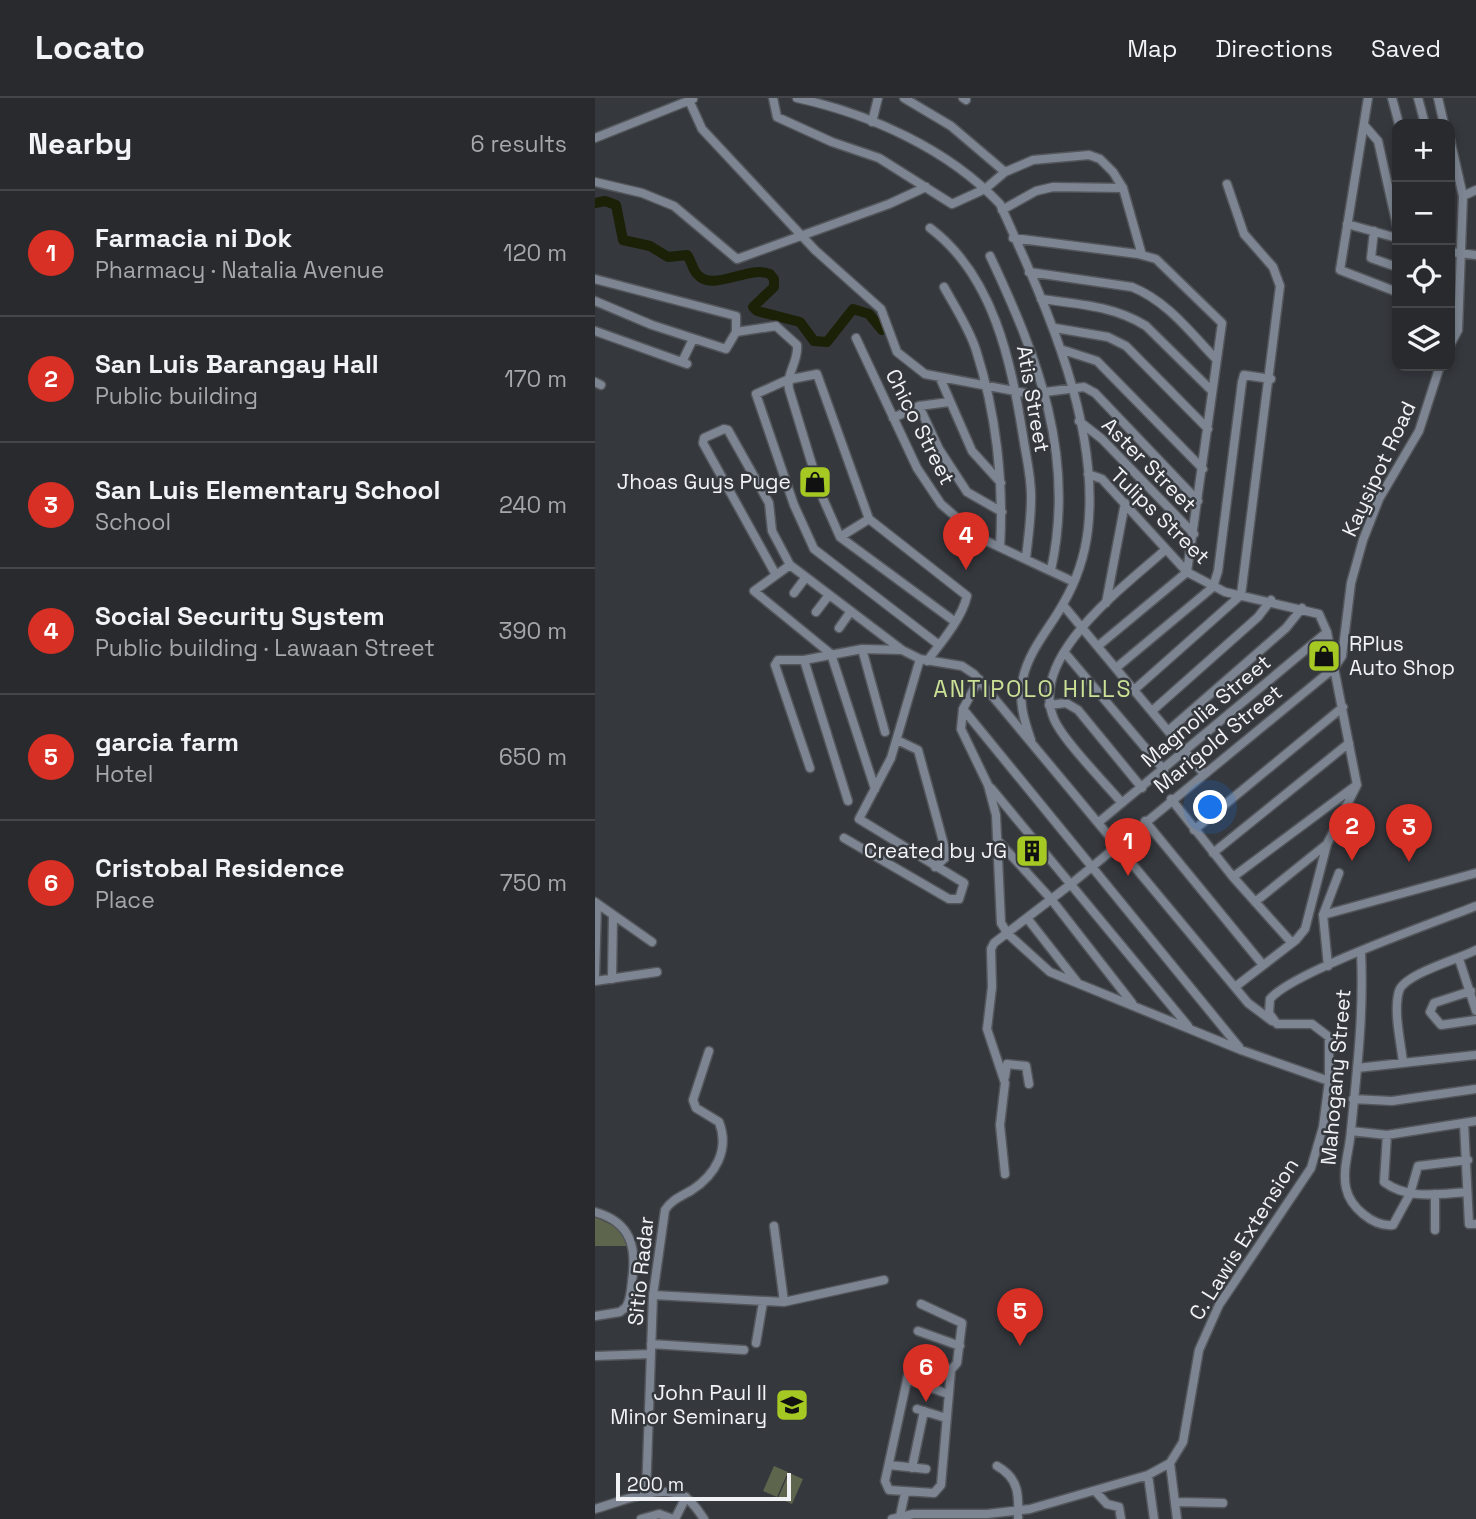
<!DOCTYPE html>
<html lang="en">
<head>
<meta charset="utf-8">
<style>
	:root { --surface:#282a2e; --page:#34363a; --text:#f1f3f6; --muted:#a5a7aa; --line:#44464a; --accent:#d93025 }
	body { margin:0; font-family:"Space Grotesk",sans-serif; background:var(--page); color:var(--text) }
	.controls { position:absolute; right:21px; top:21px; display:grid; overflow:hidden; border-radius:14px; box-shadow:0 4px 10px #0003 }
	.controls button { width:63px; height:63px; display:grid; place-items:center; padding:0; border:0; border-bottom:2px solid var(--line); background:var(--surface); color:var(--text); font:35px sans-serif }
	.scale { position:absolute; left:21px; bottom:18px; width:175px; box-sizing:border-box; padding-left:7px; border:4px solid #f0f2f6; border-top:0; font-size:19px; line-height:24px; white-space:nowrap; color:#f0f2f6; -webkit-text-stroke:5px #35383d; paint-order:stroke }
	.you { position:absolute; left:616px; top:710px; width:24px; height:24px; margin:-18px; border:5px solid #fff; border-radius:50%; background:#1a73e8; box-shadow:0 0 0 10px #1a73e833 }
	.badge { display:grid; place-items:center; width:46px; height:46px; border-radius:50%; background:var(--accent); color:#fff; font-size:23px; font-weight:700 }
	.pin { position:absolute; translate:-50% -58px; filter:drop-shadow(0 2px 4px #0008) }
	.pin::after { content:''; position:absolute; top:37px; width:24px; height:21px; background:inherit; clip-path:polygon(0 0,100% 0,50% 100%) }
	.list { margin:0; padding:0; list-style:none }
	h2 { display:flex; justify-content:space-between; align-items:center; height:91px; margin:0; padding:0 28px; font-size:30px }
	h2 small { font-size:23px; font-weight:400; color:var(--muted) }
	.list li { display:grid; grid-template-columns:46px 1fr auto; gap:21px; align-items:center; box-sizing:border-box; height:126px; padding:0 28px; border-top:2px solid var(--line) }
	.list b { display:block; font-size:26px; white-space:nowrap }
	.list p { margin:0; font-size:23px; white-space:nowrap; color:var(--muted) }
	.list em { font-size:23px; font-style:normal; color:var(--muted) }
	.icon { flex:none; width:38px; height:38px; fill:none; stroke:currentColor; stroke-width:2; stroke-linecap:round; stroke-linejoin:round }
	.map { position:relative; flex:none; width:881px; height:1421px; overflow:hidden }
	header { display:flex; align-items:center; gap:42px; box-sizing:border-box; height:98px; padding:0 35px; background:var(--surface); border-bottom:2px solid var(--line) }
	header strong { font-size:33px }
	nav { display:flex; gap:38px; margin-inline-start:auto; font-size:24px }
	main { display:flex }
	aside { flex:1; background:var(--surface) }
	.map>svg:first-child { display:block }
	.green { fill:#5e654d }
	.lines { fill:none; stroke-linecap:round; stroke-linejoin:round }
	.river { stroke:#1a2106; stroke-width:10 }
	.minor-casing { stroke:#53565b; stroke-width:11 }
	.minor { stroke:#7d8592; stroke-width:8 }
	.labels { text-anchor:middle; stroke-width:5; stroke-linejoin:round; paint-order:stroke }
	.street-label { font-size:21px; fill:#f0f2f6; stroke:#35383d }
	.poi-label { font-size:21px; fill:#f0f2f6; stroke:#35383d; text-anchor:end }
	.neighbourhood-label { font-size:23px; letter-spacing:2px; fill:#cbe196; stroke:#35383d }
</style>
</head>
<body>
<header>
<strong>Locato</strong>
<nav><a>Map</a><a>Directions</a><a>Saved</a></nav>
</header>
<main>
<aside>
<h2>Nearby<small>6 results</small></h2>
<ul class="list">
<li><span class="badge">1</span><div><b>Farmacia ni Dok</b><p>Pharmacy · Natalia Avenue</p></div><em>120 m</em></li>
<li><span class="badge">2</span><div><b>San Luis Barangay Hall</b><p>Public building</p></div><em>170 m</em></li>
<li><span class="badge">3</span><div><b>San Luis Elementary School</b><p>School</p></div><em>240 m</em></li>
<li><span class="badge">4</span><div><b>Social Security System</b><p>Public building · Lawaan Street</p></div><em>390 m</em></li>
<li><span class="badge">5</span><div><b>garcia farm</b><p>Hotel</p></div><em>650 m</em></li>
<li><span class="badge">6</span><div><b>Cristobal Residence</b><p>Place</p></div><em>750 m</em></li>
</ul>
</aside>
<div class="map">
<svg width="881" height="1421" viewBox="0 0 881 1421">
	<rect width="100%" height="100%" fill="#35383d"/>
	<path class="green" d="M0 1119 25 1131 36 1148H0Z
		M179 1368 193 1374 182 1399 168 1393Z
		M194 1375 208 1381 197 1406 183 1400Z"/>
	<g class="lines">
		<path class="river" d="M0 105 10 103 21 107 28 142 55 148 73 159 92 157C97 163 97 172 103 177 118 194 154 167 175 176L179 181V189L158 209 162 213 205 224 219 243 232 244 258 211 274 216 287 232"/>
		<defs>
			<path id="minor" d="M93 0 107 31 220 152 286 211 302 254 330 276 435 296 489 289 500 295 603 403
				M178 0 182 19 237 44 284 60 357 106 390 91 410 74 438 62 494 57 505 61 518 74 528 90 547 157
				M202 0C275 16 353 51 405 106 448 202 505 322 493 431 490 457 482 482 468 506 455 530 434 552 428 580 423 603 429 622 436 642
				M309 0 356 28 410 74
				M368 0 371 2
				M773 0 745 172 802 194
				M797 0 804 26
				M823 0 830 26
				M843 0 849 26
				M277 24 283 0
				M769 27 783 43 802 128
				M0 40 98 1
				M855 41 868 98 863 232 855 247
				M0 84 47 95 79 108 142 161 294 106 331 89
				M868 98 881 92
				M407 112 441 93 458 89 528 90
				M752 126 802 140
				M335 130C399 178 416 264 428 338 431 359 437 381 436 402 436 421 433 441 431 460
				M779 133 776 160 802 169
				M418 140 543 156 561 161 627 225 592 474 503 548
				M855 154 881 157
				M395 158C443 260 481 358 456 472
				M434 174 537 189C572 203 595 234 621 261
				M0 181 141 218V234L131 251 57 227 0 203
				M349 189C360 209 374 230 381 252 401 314 409 384 405 449
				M446 201C483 206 519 208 551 228L617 293
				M460 230 513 239 531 248 613 331
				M0 233 92 266
				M141 234 181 228 202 247C204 263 191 275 194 291L226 396 245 439 359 523
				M261 240 322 370 346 406 385 440 479 484
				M468 252 502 263 608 371
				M87 264 98 241
				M345 280 377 353 406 385
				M0 284 6 287
				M324 308 344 351 372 394 407 414
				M298 320 324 308 354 304
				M484 323 507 341 599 436
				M493 376 507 381 592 474 630 494 724 516 732 534 504 724
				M245 439 274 421
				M195 467 159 493 236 556 280 691
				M181 477 108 345 109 340 129 331 133 332 174 405 177 433 195 467 307 552
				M199 495 211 479
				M511 505 530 405
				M468 507 608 675
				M221 514 234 497
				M244 530 256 513
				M267 551 290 634
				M470 555 569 672
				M209 562 253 703
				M332 563C346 545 367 520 372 498L274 421 222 276 192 282 161 296 199 407 219 451 344 547
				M521 570 618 489 623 473 647 284 649 277 676 281
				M384 581 368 611 366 631 393 687 401 717 406 825 413 836 455 874 646 952 734 983
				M539 592 646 497 685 188 678 169 649 136 632 86
				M454 607 471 605 483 612 547 690
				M368 611 644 949
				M557 613 663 519 676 502
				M573 633 691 530 707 510
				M302 642 323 652 351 754 350 760 340 769
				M215 670 180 567 183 562H209L267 551 307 552 325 561 367 568 379 576 653 905 677 923
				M396 690 593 928
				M576 701 638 779 697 845
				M527 705C511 686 467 641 459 621 432 559 530 488 570 452
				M550 723 668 867
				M599 732 748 609
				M249 740 354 801H364L369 785 264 721 296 660 325 561
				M404 744 456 801 537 905
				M618 755 754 645
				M638 779 759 689
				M0 804 57 844
				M660 804 732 746
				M728 817 881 775
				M432 820 482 884
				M766 854C769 914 762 973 756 1032 755 1051 747 1070 751 1090 755 1109 778 1129 798 1127L815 1096 823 1068 873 1062
				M864 861 881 913
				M733 868 728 817 744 775
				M0 878 2 806
				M17 881 18 817
				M0 883 62 874
				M640 889 701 842 710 831 732 746 762 687 732 534
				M876 893 839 905 835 914 846 927 881 922
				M808 965C806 944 798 914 804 893 809 876 864 861 881 852
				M762 970 881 957
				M410 979 412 966 431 968 434 986
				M758 1001 797 1003 881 991
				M869 1025 874 1126H881
				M756 1033 792 1037 881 1023
				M792 1037 789 1084C813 1102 843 1096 872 1094
				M410 1076 405 1027 410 985 392 931 397 889 396 851 399 845 476 786 739 570 747 558 756 485 768 442 784 401 824 333 845 268
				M840 1096V1132
				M0 1114C36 1124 42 1149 37 1183 36 1192 36 1201 31 1209L25 1214 0 1218
				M179 1128 189 1204
				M58 1197 189 1204 289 1182
				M326 1206 367 1225 362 1265 356 1272 346 1387 339 1395 294 1392 290 1383 317 1259 356 1272
				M323 1233 365 1248
				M161 1245 168 1204
				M56 1246 149 1252
				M0 1258 56 1256
				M312 1281 353 1296
				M322 1311 351 1320
				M575 1365 582 1421
				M294 1367 331 1371
				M402 1368C424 1380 424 1397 423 1421
				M317 1370 329 1313
				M553 1377 559 1421
				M501 1394 512 1406 524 1409 526 1421
				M51 1397 58 1197 70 1112C76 1102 87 1098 97 1092 120 1077 135 1052 124 1024L101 1010 98 1002 114 953
				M581 1404 628 1405
				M0 1411C25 1404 68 1384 91 1400 99 1405 104 1414 109 1421
				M305 1418 310 1395
				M46 1421 64 1416 78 1421
				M80 1421 91 1399
				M297 1421 318 1416H392L435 1411 553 1377 575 1365 588 1344 604 1252 624 1207 716 1070 728 1029 734 983V939L717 926H682L674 915 675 901C697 874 841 824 881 808"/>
		</defs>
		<use href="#minor" class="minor-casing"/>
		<use href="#minor" class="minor"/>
	</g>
	<defs>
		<symbol id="shop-square" viewBox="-11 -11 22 22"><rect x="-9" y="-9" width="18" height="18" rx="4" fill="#a5c822" stroke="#35383d"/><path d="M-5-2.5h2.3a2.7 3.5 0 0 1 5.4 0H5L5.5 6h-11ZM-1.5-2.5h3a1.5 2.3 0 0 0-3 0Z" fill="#111"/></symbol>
		<symbol id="building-square" viewBox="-11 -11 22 22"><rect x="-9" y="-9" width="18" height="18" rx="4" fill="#a5c822" stroke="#35383d"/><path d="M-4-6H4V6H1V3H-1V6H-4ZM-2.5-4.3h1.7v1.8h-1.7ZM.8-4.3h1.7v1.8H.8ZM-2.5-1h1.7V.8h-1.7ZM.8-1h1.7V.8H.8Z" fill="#111"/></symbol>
		<symbol id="university-square" viewBox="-11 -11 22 22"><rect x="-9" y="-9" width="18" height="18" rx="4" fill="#a5c822" stroke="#35383d"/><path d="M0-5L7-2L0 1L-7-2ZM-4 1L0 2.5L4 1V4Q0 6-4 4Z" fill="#111"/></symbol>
	</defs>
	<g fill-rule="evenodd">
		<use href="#shop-square" x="201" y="365" width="38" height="38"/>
		<use href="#shop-square" x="710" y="539" width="38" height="38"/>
		<use href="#building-square" x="418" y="734" width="38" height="38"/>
		<use href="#university-square" x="178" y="1288" width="38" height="38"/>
	</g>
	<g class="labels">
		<g class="street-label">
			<text transform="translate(438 301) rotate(80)" y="7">Atis Street</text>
			<text transform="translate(325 329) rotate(63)" y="7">Chico Street</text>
			<text transform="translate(554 367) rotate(45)" y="7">Aster Street</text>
			<text transform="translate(784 371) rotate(-65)" y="7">Kaysipot Road</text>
			<text transform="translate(565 418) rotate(44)" y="7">Tulips Street</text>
			<text transform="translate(611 613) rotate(-40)" y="7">Magnolia Street</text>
			<text transform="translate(623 641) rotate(-39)" y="7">Marigold Street</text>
			<text transform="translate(741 979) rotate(-85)" y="7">Mahogany Street</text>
			<text transform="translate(649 1141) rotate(-58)" y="7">C. Lawis Extension</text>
			<text transform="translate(46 1173) rotate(-84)" y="7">Sitio Radar</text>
		</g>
		<g class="poi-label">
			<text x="196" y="391">Jhoas Guys Puge</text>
			<text x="754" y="553" text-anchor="start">RPlus<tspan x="754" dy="24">Auto Shop</tspan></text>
			<text x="412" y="760">Created by JG</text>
			<text x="172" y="1302">John Paul II<tspan x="172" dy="24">Minor Seminary</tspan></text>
		</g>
		<g class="neighbourhood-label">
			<text x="438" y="599">ANTIPOLO HILLS</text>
		</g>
	</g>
</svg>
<div class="controls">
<button>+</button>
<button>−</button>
<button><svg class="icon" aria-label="locate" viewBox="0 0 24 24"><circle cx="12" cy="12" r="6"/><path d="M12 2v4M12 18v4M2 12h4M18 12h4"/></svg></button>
<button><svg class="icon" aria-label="layers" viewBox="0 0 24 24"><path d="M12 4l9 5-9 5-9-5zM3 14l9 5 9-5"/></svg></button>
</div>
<div class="scale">200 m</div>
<div class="you"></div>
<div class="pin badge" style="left:533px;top:778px">1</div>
<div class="pin badge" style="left:757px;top:763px">2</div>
<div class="pin badge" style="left:814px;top:764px">3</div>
<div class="pin badge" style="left:371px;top:472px">4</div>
<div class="pin badge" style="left:425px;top:1248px">5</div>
<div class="pin badge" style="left:331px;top:1304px">6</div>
</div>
</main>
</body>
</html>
